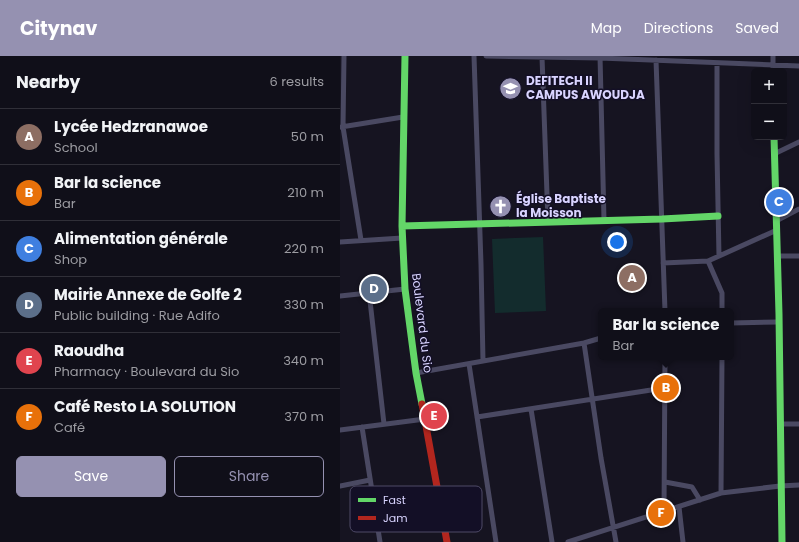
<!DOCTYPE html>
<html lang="en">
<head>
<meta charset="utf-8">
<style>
	:root { --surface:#100f19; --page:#1e1d26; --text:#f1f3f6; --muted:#9c9ca2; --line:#302f38; --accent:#9591b1 }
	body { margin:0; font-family:Poppins,sans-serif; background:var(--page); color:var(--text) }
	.controls { position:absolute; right:12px; top:12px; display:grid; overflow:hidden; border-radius:6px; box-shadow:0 4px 16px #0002 }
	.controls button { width:36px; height:36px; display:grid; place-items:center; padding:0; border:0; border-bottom:1px solid var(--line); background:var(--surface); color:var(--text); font:20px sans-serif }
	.you { position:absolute; left:277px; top:186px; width:14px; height:14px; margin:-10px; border:3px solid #fff; border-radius:50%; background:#1a73e8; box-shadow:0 0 0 6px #1a73e833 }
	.badge { display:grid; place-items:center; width:26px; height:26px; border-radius:50%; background:var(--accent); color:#fff; font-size:13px; font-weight:700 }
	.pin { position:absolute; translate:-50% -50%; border:2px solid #fff; box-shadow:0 1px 4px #0006 }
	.popup { position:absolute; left:258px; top:252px; width:136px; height:52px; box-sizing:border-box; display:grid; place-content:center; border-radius:6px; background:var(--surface); filter:drop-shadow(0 1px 3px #0005); font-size:13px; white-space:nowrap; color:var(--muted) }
	.popup b { font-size:15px; color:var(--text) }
	.popup::after { content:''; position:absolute; left:50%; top:100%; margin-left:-8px; border:8px solid transparent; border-top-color:var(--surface) }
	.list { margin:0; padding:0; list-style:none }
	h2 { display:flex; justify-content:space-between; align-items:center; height:52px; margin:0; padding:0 16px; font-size:17px }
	h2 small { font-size:13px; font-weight:400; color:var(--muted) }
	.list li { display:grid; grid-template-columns:26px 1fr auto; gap:12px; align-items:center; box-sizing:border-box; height:56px; padding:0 16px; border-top:1px solid var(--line) }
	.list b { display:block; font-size:15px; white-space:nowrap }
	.list p { margin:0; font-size:13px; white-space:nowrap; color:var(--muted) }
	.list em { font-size:13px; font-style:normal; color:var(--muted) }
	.actions { display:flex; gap:8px; padding:12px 16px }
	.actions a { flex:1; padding:9px 0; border:1px solid var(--accent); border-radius:6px; text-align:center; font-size:14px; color:var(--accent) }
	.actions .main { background:var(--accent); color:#fff }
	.map { position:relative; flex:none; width:459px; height:486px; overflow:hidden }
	header { display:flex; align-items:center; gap:24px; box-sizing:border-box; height:56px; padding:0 20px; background:var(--accent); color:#fff }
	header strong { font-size:19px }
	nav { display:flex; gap:22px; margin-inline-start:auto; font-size:14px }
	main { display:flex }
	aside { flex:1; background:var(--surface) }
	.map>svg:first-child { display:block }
	.green { fill:#132c2d }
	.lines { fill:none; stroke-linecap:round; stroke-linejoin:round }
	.street { stroke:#4a4962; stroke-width:5 }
	.fast { stroke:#63d668; stroke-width:7 }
	.jam { stroke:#b3261e; stroke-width:7 }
	.labels { text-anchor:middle; stroke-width:3; stroke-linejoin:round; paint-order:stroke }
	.poi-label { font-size:12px; font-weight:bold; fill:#d9d4ff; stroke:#130f26; text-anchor:start }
	.street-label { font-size:12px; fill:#d9d4ff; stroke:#130f26 }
	.key { fill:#130f26; stroke:#4e4a67; stroke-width:1 }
	.key-label { font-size:11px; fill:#d9d4ff }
</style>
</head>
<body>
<header>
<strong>Citynav</strong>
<nav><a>Map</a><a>Directions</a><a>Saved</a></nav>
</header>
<main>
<aside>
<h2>Nearby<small>6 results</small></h2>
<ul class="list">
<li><span class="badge" style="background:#8d6e63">A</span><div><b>Lycée Hedzranawoe</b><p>School</p></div><em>50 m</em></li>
<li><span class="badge" style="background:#e8710a">B</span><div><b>Bar la science</b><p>Bar</p></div><em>210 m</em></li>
<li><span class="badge" style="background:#3f7fe0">C</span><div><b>Alimentation générale</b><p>Shop</p></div><em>220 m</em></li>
<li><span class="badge" style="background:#5c6f8a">D</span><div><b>Mairie Annexe de Golfe 2</b><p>Public building · Rue Adifo</p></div><em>330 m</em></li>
<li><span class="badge" style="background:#e0444e">E</span><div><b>Raoudha</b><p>Pharmacy · Boulevard du Sio</p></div><em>340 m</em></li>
<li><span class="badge" style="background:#e8710a">F</span><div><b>Café Resto LA SOLUTION</b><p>Café</p></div><em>370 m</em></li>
</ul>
<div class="actions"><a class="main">Save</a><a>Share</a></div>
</aside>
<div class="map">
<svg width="459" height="486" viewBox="0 0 459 486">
	<rect width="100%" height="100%" fill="#161421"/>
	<path class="green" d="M203 181 206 255 155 257 152 183Z"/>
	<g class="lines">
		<path class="street" d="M4 0 3 71 21 184
			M134 0 141 208 143 305
			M146 0 260 2 459 10
			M260 0 264 164
			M202 1 208 166
			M316 4 325 255
			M377 7V98L379 200
			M433 15V0
			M1 71 63 61
			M434 98 459 86
			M436 165 459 153
			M0 186 62 182
			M438 200H459
			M368 205 382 237V255
			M323 207 368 205 437 174
			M29 236 44 368
			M0 240 65 233
			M391 267 439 266
			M244 287 261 402 276 486
			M129 308 156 486
			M76 317 244 287 261 282
			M191 353 212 486
			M137 361 324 332
			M440 368H459
			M22 371 40 486
			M0 374 85 363
			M325 426 352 431 360 444
			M0 430 30 424
			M381 437 382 301
			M339 451 343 486
			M324 455 325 301
			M228 486 381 437 440 430 459 429"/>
		<path class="fast" d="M65 0 62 170 65 233 76 317 82 348
			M434 81 439 258 442 486
			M62 170 322 163 378 160"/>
		<path class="jam" d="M82 348 107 486"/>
	</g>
	<defs>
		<symbol id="university-disc" viewBox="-11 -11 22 22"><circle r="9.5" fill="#9591b1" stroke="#130f26"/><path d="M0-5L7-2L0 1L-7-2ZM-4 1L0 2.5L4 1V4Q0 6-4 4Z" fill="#fff"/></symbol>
		<symbol id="church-disc" viewBox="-11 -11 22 22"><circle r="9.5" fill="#9591b1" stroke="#130f26"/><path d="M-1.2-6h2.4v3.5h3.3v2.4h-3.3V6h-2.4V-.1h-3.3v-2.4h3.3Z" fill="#fff"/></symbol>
	</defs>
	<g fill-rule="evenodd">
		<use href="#university-disc" x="158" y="20" width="25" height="25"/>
		<use href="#church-disc" x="148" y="138" width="25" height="25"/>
	</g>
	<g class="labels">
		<g class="poi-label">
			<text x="186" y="29">DEFITECH II<tspan x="186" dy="14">CAMPUS AWOUDJA</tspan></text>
			<text x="176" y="147">Église Baptiste<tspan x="176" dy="14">la Moisson</tspan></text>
		</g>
		<g class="street-label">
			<text transform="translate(82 267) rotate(83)" y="4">Boulevard du Sio</text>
		</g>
	</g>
	<rect x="10" y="430" width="132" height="46" rx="6" class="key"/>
	<rect x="18" y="442" width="18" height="4" fill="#63d668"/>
	<rect x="18" y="460" width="18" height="4" fill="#b3261e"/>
	<g class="key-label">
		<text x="43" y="448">Fast</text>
		<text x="43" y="466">Jam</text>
	</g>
</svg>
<div class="controls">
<button>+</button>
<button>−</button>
</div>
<div class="you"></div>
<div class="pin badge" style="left:292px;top:222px;background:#8d6e63">A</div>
<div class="pin badge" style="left:326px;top:332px;background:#e8710a">B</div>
<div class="popup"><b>Bar la science</b>Bar</div>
<div class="pin badge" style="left:439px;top:146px;background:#3f7fe0">C</div>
<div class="pin badge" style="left:34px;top:233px;background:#5c6f8a">D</div>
<div class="pin badge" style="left:94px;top:360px;background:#e0444e">E</div>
<div class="pin badge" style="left:321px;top:457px;background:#e8710a">F</div>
</div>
</main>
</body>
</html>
